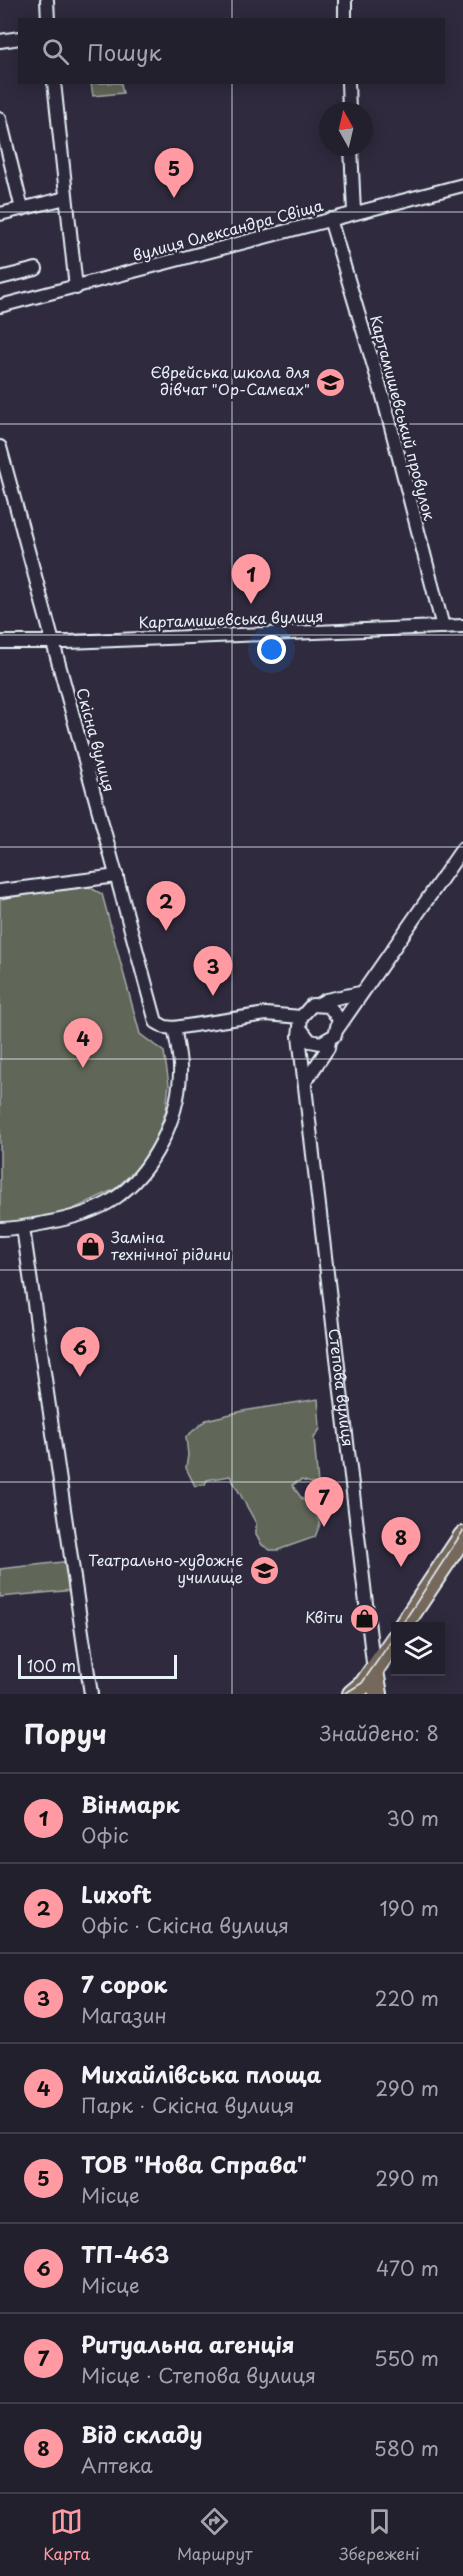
<!DOCTYPE html>
<html lang="uk">
<head>
<meta charset="utf-8">
<style>
	:root { --surface:#23202e; --page:#2f2d3a; --text:#f1f3f6; --muted:#a3a3aa; --line:#403e4a; --accent:#ff9aa2 }
	body { margin:0; font-family:"Playpen Sans",sans-serif; background:var(--page); color:var(--text) }
	.controls { position:absolute; right:18px; bottom:18px; display:grid; overflow:hidden; border-radius:0px; box-shadow:0 3px 15px #0003 }
	.controls button { width:54px; height:54px; display:grid; place-items:center; padding:0; border:0; border-bottom:2px solid var(--line); background:var(--surface); color:var(--text); font:30px sans-serif }
	.compass { position:absolute; left:319px; top:102px; width:54px; height:54px; border-radius:50%; background:var(--surface); box-shadow:0 3px 15px #0003; rotate:352deg }
	.scale { position:absolute; left:18px; bottom:15px; width:159px; box-sizing:border-box; padding-left:6px; border:3px solid #e8f1f8; border-top:0; font-size:16px; line-height:21px; white-space:nowrap; color:#e8f1f8; -webkit-text-stroke:4px #2f2a3d; paint-order:stroke }
	.you { position:absolute; left:272px; top:650px; width:21px; height:21px; margin:-15px; border:4px solid #fff; border-radius:50%; background:#1a73e8; box-shadow:0 0 0 9px #1a73e833 }
	.badge { display:grid; place-items:center; width:39px; height:39px; border-radius:50%; background:var(--accent); color:#111; font-size:20px; font-weight:700 }
	.pin { position:absolute; translate:-50% -50px; filter:drop-shadow(0 2px 3px #0008) }
	.pin::after { content:''; position:absolute; top:32px; width:21px; height:18px; background:inherit; clip-path:polygon(0 0,100% 0,50% 100%) }
	.list { margin:0; padding:0; list-style:none }
	h2 { display:flex; justify-content:space-between; align-items:center; height:78px; margin:0; padding:0 24px; font-size:26px }
	h2 small { font-size:20px; font-weight:400; color:var(--muted) }
	.list li { display:grid; grid-template-columns:39px 1fr auto; gap:18px; align-items:center; box-sizing:border-box; height:90px; padding:0 24px; border-top:2px solid var(--line) }
	.list b { display:block; font-size:22px; white-space:nowrap }
	.list p { margin:0; font-size:20px; white-space:nowrap; color:var(--muted) }
	.list em { font-size:20px; font-style:normal; color:var(--muted) }
	.icon { flex:none; width:33px; height:33px; fill:none; stroke:currentColor; stroke-width:2; stroke-linecap:round; stroke-linejoin:round }
	.map { position:relative; flex:none; width:463px; height:1694px; overflow:hidden }
	.search { position:absolute; background:var(--surface); box-shadow:0 3px 15px #0003; left:18px; right:18px; top:18px; height:66px; display:flex; align-items:center; gap:15px; box-sizing:border-box; padding:0 21px; border-radius:0px; color:var(--muted); font-size:22px }
	.sheet { height:798px; background:var(--surface) }
	nav { display:flex; justify-content:space-around; align-items:center; box-sizing:border-box; height:84px; border-top:2px solid var(--line); background:var(--surface); font-size:16px; color:var(--muted) }
	nav a { display:grid; justify-items:center; gap:3px }
	nav .on { color:var(--accent) }
	.map>svg:first-child { display:block }
	.green { fill:#606659; stroke:#a4aca8; stroke-width:1.5 }
	.lines { fill:none; stroke-linecap:round; stroke-linejoin:round }
	.street-casing { stroke:#e8f1f8; stroke-width:16 }
	.primary-casing { stroke:#e8f1f8; stroke-width:22 }
	.street { stroke:#2f2a3d; stroke-width:12 }
	.primary { stroke:#76695c; stroke-width:18 }
	.tram { stroke:#e8f1f8; stroke-width:1.5 }
	.grid { fill:none; stroke:#e8f1f8; stroke-width:1.5; stroke-opacity:0.55 }
	.labels { text-anchor:middle; stroke-width:5; stroke-linejoin:round; paint-order:stroke }
	.street-label { font-size:15px; fill:#e8f1f8; stroke:#2f2a3d }
	.poi-label { font-size:15px; fill:#e8f1f8; stroke:#2f2a3d; text-anchor:end }
</style>
</head>
<body>
<div class="map">
<svg width="463" height="1694" viewBox="0 0 463 1694">
	<rect width="100%" height="100%" fill="#2f2a3d"/>
	<filter id="ink" filterUnits="userSpaceOnUse"><feTurbulence type="fractalNoise" baseFrequency=".0167" numOctaves="2"/><feDisplacementMap in="SourceGraphic" scale="12" xChannelSelector="R" yChannelSelector="G"/><feConvolveMatrix kernelMatrix="1 2 1 2 8 2 1 2 1" color-interpolation-filters="sRGB"/></filter>
	<g filter="url(#ink)">
		<path class="green" d="M91 83H121L123 93 93 96Z
			M85 885 102 894 140 1034 164 1052 169 1084 166 1110 155 1141 137 1169 115 1189 53 1219 0 1224V899Z
			M318 1399 320 1429 314 1438 318 1485 301 1480 292 1485 303 1500 310 1502 320 1524 315 1537 278 1550H270L262 1545 256 1535V1523L230 1476 207 1480 205 1484 195 1486 186 1468 188 1455 186 1437 206 1420 243 1411Z
			M71 1561 74 1590 0 1597V1569Z"/>
		<g class="lines">
			<defs>
				<g id="street">
					<path d="M47 0 48 20"/>
					<path d="M345 0V20"/>
					<path d="M0 41 20 38"/>
					<path d="M54 82 76 288"/>
					<path d="M348 82 349 111"/>
					<path d="M0 119 22 209"/>
					<path d="M351 147 354 212"/>
					<path d="M0 214 66 198"/>
					<path d="M330 219 384 400 443 627"/>
					<path d="M0 278 36 269"/>
					<path d="M0 306 463 185"/>
					<path d="M0 447 156 1022 165 1027 174 1028 266 1014 301 1017"/>
					<path d="M0 642H68L463 626"/>
					<path d="M0 891 117 876"/>
					<path d="M319 1004 326 1000 360 993"/>
					<path id="s1" d="M300 1028 310 1041 321 1043 335 1035 339 1019 329 1006 312 1005 301 1017 299 1036 374 1671"/>
					<path d="M338 1028 463 848"/>
					<path d="M305 1082 328 1048 329 1041"/>
					<path d="M23 1228 91 1694"/>
					<path d="M0 1229C15 1229 30 1226 45 1223 68 1219 95 1212 114 1199 153 1172 178 1120 180 1074 181 1059 177 1043 174 1028"/>
				</g>
				<path id="primary" d="M403 1626 463 1536
					M374 1671 378 1694
					M352 1694 364 1684 396 1638"/>
			</defs>
			<use href="#street" class="street-casing"/>
			<use href="#primary" class="primary-casing"/>
			<use href="#street" class="street"/>
			<use href="#primary" class="primary"/>
			<path class="tram" d="M401 1626 463 1531
				M344 1694 362 1683 396 1634"/>
		</g>
	</g>
	<path class="grid" d="M232 0V20M232 82V1694M0 212H463M0 424H463M0 635H463M0 847H463M0 1059H463M0 1270H463M0 1482H463"/>
	<defs>
		<symbol id="school-disc" viewBox="-11 -11 22 22"><circle r="9.5" fill="#ff9aa2" stroke="#2f2a3d"/><path d="M0-5L7-2L0 1L-7-2ZM-4 1L0 2.5L4 1V4Q0 6-4 4Z" fill="#111"/></symbol>
		<symbol id="shop-disc" viewBox="-11 -11 22 22"><circle r="9.5" fill="#ff9aa2" stroke="#2f2a3d"/><path d="M-5-2.5h2.3a2.7 3.5 0 0 1 5.4 0H5L5.5 6h-11ZM-1.5-2.5h3a1.5 2.3 0 0 0-3 0Z" fill="#111"/></symbol>
		<symbol id="university-disc" viewBox="-11 -11 22 22"><circle r="9.5" fill="#ff9aa2" stroke="#2f2a3d"/><path d="M0-5L7-2L0 1L-7-2ZM-4 1L0 2.5L4 1V4Q0 6-4 4Z" fill="#111"/></symbol>
	</defs>
	<g fill-rule="evenodd">
		<use href="#school-disc" x="314" y="366" width="33" height="33"/>
		<use href="#shop-disc" x="74" y="1230" width="33" height="33"/>
		<use href="#university-disc" x="248" y="1554" width="33" height="33"/>
		<use href="#shop-disc" x="348" y="1602" width="33" height="33"/>
	</g>
	<g class="labels">
		<g class="street-label">
			<text transform="translate(228 231) rotate(-15)" y="5">вулиця Олександра Свіща</text>
			<text transform="translate(402 418) rotate(75)" y="5">Картамишевський провулок</text>
			<text transform="translate(231 620) rotate(-2)" y="5">Картамишевська вулиця</text>
			<text transform="translate(95 740) rotate(75)" y="5">Cкісна вулиця</text>
			<text dy="5" stroke="none"><textPath href="#s1" startOffset="483">Степова вулиця</textPath></text>
		</g>
		<g class="poi-label">
			<text x="310" y="378">Єврейська школа для<tspan x="310" dy="17">дівчат "Ор-Самєах"</tspan></text>
			<text x="111" y="1243" text-anchor="start">Заміна<tspan x="111" dy="17">технічної рідини</tspan></text>
			<text x="243" y="1566">Театрально-художнє<tspan x="243" dy="17">училище</tspan></text>
			<text x="343" y="1623">Квіти</text>
		</g>
	</g>
</svg>
<div class="controls">
<button><svg class="icon" aria-label="layers" viewBox="0 0 24 24"><path d="M12 4l9 5-9 5-9-5zM3 14l9 5 9-5"/></svg></button>
</div>
<svg class="compass" viewBox="-18 -18 36 36"><path d="M0-13l5 13h-10z" fill="#e53935"/><path d="M0 13l5-13h-10z" fill="#a3a3aa"/></svg>
<div class="scale">100 m</div>
<div class="you"></div>
<div class="pin badge" style="left:251px;top:604px">1</div>
<div class="pin badge" style="left:166px;top:931px">2</div>
<div class="pin badge" style="left:213px;top:996px">3</div>
<div class="pin badge" style="left:83px;top:1068px">4</div>
<div class="pin badge" style="left:174px;top:198px">5</div>
<div class="pin badge" style="left:80px;top:1377px">6</div>
<div class="pin badge" style="left:324px;top:1527px">7</div>
<div class="pin badge" style="left:401px;top:1567px">8</div>
<div class="search"><svg class="icon" aria-label="search" viewBox="0 0 24 24"><circle cx="10" cy="10" r="6"/><path d="M15 15l6 6"/></svg>Пошук</div>
</div>
<section class="sheet">
<h2>Поруч<small>Знайдено: 8</small></h2>
<ul class="list">
<li><span class="badge">1</span><div><b>Вінмарк</b><p>Офіс</p></div><em>30 m</em></li>
<li><span class="badge">2</span><div><b>Luxoft</b><p>Офіс · Cкісна вулиця</p></div><em>190 m</em></li>
<li><span class="badge">3</span><div><b>7 сорок</b><p>Магазин</p></div><em>220 m</em></li>
<li><span class="badge">4</span><div><b>Михайлівська площа</b><p>Парк · Cкісна вулиця</p></div><em>290 m</em></li>
<li><span class="badge">5</span><div><b>ТОВ &quot;Нова Справа&quot;</b><p>Місце</p></div><em>290 m</em></li>
<li><span class="badge">6</span><div><b>ТП-463</b><p>Місце</p></div><em>470 m</em></li>
<li><span class="badge">7</span><div><b>Ритуальна агенція</b><p>Місце · Степова вулиця</p></div><em>550 m</em></li>
<li><span class="badge">8</span><div><b>Від складу</b><p>Аптека</p></div><em>580 m</em></li>
</ul>
</section>
<nav>
<a class="on"><svg class="icon" aria-label="map" viewBox="0 0 24 24"><path d="M3 6l6-2 6 2 6-2v14l-6 2-6-2-6 2zM9 4v14M15 6v14"/></svg>Карта</a>
<a><svg class="icon" aria-label="directions" viewBox="0 0 24 24"><path d="M12 3l9 9-9 9-9-9zM9 14v-3h6M13 9l2 2-2 2"/></svg>Маршрут</a>
<a><svg class="icon" aria-label="saved" viewBox="0 0 24 24"><path d="M7 4h10v16l-5-4-5 4z"/></svg>Збережені</a>
</nav>
</body>
</html>
